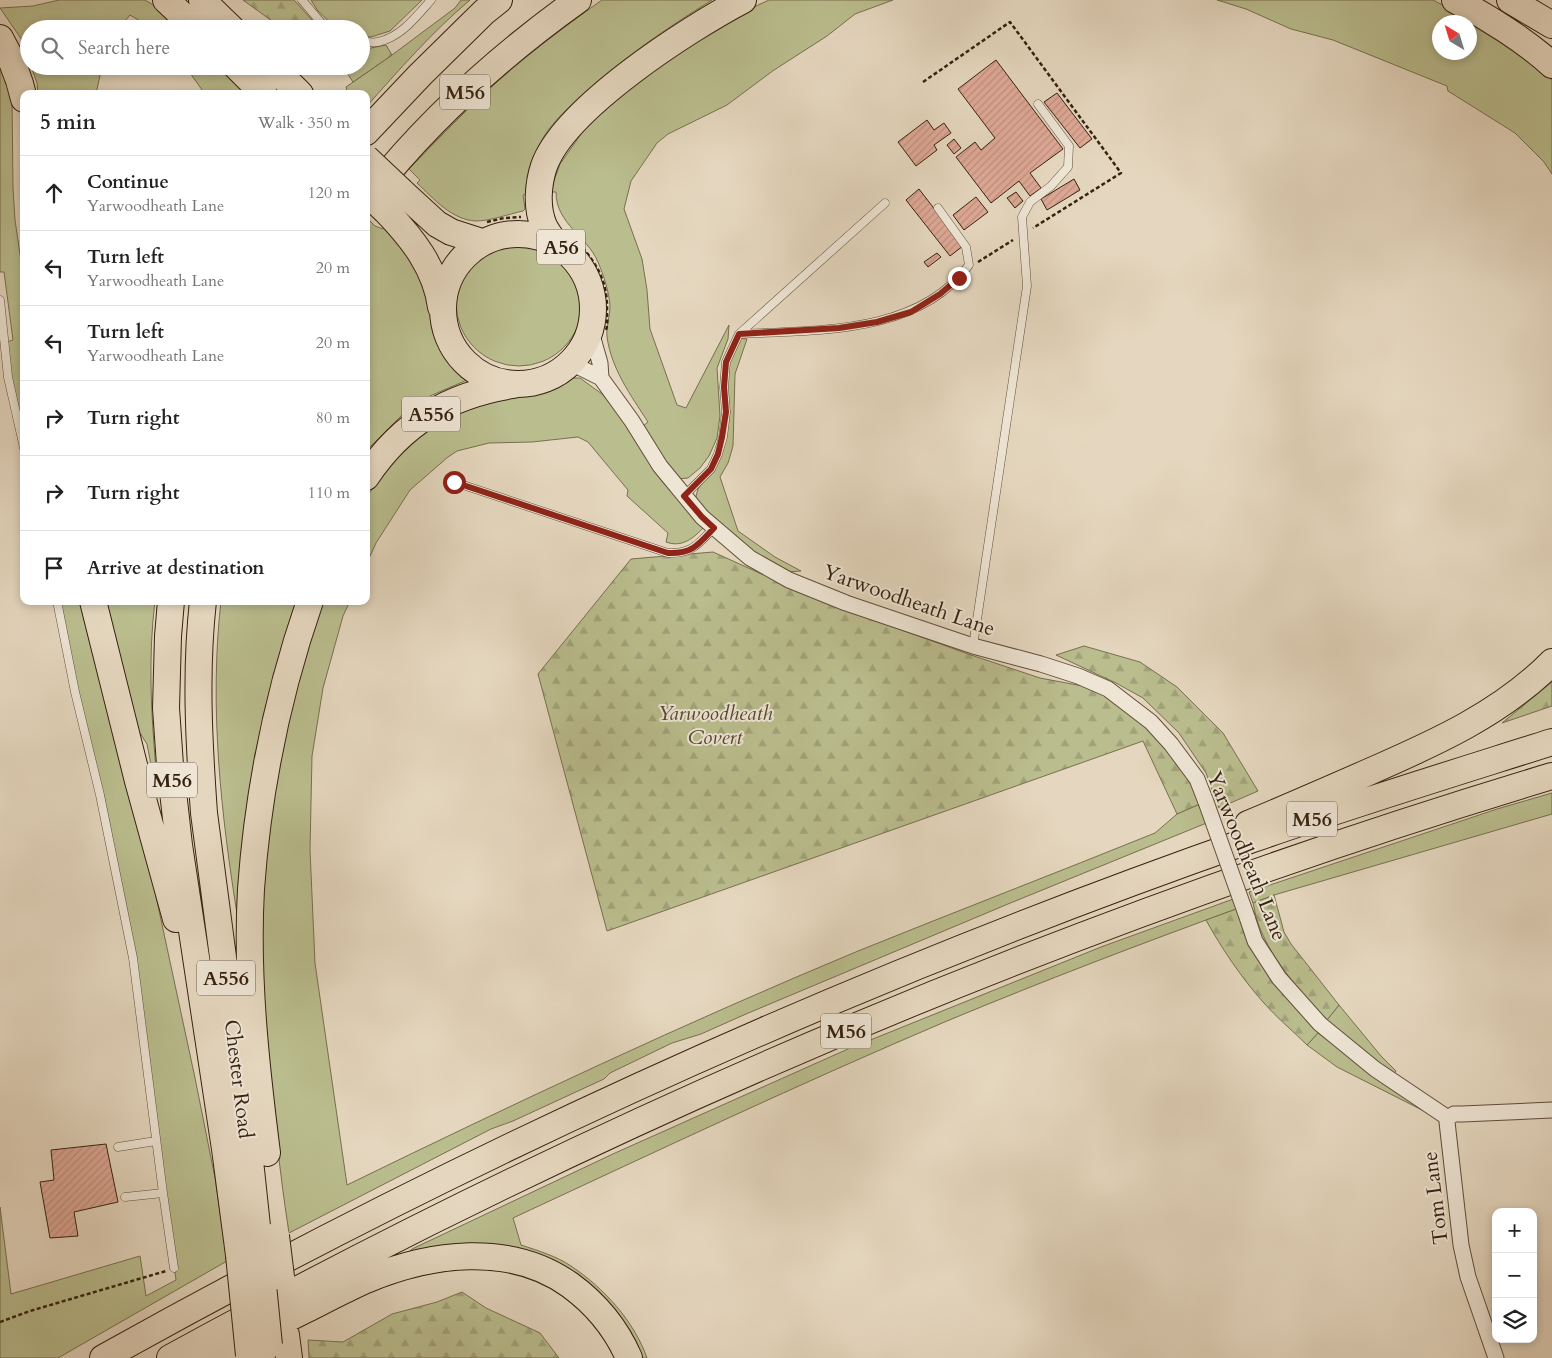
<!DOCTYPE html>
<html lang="en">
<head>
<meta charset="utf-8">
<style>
	:root { --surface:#fff; --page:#f6f6f6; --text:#222; --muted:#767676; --line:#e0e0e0 }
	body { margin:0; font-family:Cardo,serif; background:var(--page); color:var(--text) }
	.controls { position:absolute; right:15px; bottom:15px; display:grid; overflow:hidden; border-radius:10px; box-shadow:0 2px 8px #0003 }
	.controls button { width:45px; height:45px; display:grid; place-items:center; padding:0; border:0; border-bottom:1px solid var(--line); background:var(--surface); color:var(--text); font:25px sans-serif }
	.compass { position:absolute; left:1432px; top:15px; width:45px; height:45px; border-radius:50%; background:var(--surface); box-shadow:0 2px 8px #0003; rotate:322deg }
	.stop { position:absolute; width:15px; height:15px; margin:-11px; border:4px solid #8f2418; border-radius:50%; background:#fff }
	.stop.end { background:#8f2418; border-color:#fff; box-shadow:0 1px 5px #0008 }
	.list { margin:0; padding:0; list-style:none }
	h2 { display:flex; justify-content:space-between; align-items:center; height:65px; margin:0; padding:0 20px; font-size:21px }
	h2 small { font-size:16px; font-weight:400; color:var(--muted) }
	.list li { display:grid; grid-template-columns:32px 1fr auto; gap:15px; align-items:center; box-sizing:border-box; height:75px; padding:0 20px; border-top:1px solid var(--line) }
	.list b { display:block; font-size:19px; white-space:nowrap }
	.list p { margin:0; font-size:16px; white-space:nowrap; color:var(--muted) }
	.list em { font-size:16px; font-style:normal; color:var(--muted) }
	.icon { flex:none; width:28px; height:28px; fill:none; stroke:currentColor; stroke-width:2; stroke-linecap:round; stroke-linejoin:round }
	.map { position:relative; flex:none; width:1552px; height:1358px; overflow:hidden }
	.search { position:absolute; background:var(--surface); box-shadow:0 2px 8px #0003; left:20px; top:20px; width:350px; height:55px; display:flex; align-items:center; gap:12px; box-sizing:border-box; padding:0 18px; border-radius:28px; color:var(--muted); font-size:19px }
	.panel { position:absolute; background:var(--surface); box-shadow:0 2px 8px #0003; left:20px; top:90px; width:350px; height:515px; border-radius:10px }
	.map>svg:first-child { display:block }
	.green { fill:#babd8e; stroke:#786f4e; fill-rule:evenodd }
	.forest { fill:url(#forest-firs); stroke:#786f4e }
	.building { fill:url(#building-hatch); stroke:#35210f }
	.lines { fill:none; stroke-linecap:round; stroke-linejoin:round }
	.lane-casing { stroke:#614e3b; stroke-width:9 }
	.street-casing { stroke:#614e3b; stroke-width:17 }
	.highway-casing { stroke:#35210f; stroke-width:28 }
	.path { stroke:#35210f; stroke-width:2.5; stroke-dasharray:4 2.5; stroke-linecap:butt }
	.lane { stroke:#eee5d5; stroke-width:8 }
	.street { stroke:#eee5d5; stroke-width:15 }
	.highway { stroke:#e5d7bf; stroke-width:26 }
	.street-bridge-casing { stroke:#614e3b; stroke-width:17; stroke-linecap:butt }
	.highway-bridge-casing { stroke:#35210f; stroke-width:28; stroke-linecap:butt }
	.street-bridge { stroke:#eee5d5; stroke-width:15 }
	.highway-bridge { stroke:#e5d7bf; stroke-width:26 }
	.route { stroke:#8f2418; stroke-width:6 }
	.labels { text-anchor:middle; stroke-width:4; stroke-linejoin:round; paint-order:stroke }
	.shield { fill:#eee5d5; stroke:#6c5c4a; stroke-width:1 }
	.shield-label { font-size:20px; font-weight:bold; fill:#35210f }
	.street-label { font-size:21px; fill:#35210f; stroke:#eee5d5 }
	.park-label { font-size:21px; font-style:italic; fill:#56482f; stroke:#eee5d5 }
</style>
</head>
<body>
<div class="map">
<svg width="1552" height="1358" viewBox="0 0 1552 1358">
	<defs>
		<pattern id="forest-firs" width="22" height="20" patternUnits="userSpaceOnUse" patternTransform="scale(1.25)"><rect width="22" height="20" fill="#babd8e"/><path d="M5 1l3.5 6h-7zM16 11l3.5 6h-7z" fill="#a0a279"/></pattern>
		<pattern id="building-hatch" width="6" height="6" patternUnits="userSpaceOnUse" patternTransform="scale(1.25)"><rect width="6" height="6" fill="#dea896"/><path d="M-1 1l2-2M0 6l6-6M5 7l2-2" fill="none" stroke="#bf9080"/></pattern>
	</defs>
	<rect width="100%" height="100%" fill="#e5d7bf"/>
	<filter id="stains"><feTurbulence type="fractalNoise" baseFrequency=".004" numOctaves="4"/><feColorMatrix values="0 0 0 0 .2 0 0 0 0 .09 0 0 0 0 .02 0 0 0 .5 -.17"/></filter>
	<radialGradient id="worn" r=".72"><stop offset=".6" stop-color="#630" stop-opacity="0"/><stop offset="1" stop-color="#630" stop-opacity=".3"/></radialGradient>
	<path class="green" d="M59 0H145C155 6 166 12 168 23L163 29H154L130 15 118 29H29V59L22 40 0 8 33 6Z
		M311 0H422L390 31 371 37 361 36V29H338L335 27 318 11Z
		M461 0H470C432 32 399 70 366 107V94H348L346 87 392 55 455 8Z
		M602 0H712C667 28 623 58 583 94 565 111 544 129 536 153 532 166 531 181 528 194L523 195 525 209 523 211C509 214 490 221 476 221 452 220 434 199 417 183L420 180 409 169C434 143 459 117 485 93 521 59 561 29 602 0Z
		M769 0H893L855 14 827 36 774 70 727 105 668 134 657 143 631 181 624 209 642 259 647 290 650 329 677 405 686 408 729 325 728 339 717 368 720 416 717 438 709 456 700 468 688 478 677 479 643 426 648 422C630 394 612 370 607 337 606 327 610 316 610 306 609 292 604 276 598 262 587 236 556 224 556 192H550L560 164 586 127 634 85 691 45 758 5Z
		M1217 0H1433L1471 20 1523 55 1552 80V174L1544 162 1515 133 1448 91 1447 86 1333 40 1291 29 1246 9ZM1440 22H1470V52H1440Z
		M0 62 12 97 13 188 15 220 24 281V437L11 375 7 342 13 340 4 272H0Z
		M31 66H102L96 94H38L37 83Z
		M185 66H218L245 94H205Z
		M369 220 375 226 383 229 386 226 405 247 433 309 438 332 448 353 460 366 474 377 430 396 406 411 366 451V224Z
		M456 303a63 63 0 1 1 126 0a63 63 0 1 1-126 0Z
		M738 338 747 339 735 374 733 446 728 463 720 477 738 531 775 557 801 571 788 572 764 560 722 530 698 503 696 496 698 489 719 459 727 364Z
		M569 378H580L602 394 627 424 661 480 689 512 704 527C694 538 682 548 666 542L668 533 627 496 628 490 588 442 578 437 532 442 489 443 457 451 448 457 410 490 376 543 366 565V498L389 465 433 425 506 393 535 390Z
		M59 601H83L146 850 195 1078 215 1178 227 1261 58 1358H0V1207L11 1294 140 1256 146 1296 176 1280 142 1018Z
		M104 601H155C148 657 151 713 156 769L152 770 147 744 138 730Z
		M221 601H297L238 920C221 815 209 707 221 601Z
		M322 601H350L343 616 323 688 312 756 310 850 315 963 347 1185C515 1103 685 1023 858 951 957 911 1056 873 1155 833L1177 814 1202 803 1209 822 1008 904 746 1014 701 1034 672 1043 610 1073 604 1079 513 1121 491 1129 289 1233C280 1175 274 1117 269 1060 263 998 259 936 264 874 271 782 292 689 322 601Z
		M1552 793V814L1274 895 1253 903 1249 892 1497 809Z
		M1236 898 1239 908C1140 944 1043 981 947 1021 801 1083 657 1151 513 1218L521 1245C539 1251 556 1256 571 1266 604 1288 634 1321 647 1358H638L585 1284 411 1254 410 1251 412 1249 615 1153 848 1049 1101 947Z
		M1339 1005 1381 1056 1396 1071 1394 1074 1358 1047 1327 1020Z
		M1318 1033 1426 1112 1337 1067 1307 1045Z"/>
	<path class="forest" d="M243 0H294L320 29H283Z
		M386 45 392 55 353 82 347 73 337 66H361V50Z
		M713 552 817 599 968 654 1040 678 1088 687 1120 703 1152 728 1185 770 1202 803 1177 814 1143 741 607 931 538 674 631 559Z
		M1084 646 1140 662 1177 687 1223 733 1258 791 1219 808 1206 773 1179 733 1143 698 1116 683 1056 655Z
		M1552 682V706L1502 723Z
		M1274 895 1284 932 1291 944 1339 1005 1327 1020C1301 992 1273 962 1259 926 1256 919 1255 911 1253 903Z
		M1239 908 1300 1008 1318 1033 1307 1045C1293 1031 1277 1018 1263 1002 1241 977 1222 949 1206 920Z
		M462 1292 486 1308 540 1333 559 1358H309L308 1340 343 1342 392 1314 437 1302Z"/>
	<path class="building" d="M996 60 1063 149 1030 173 1041 188 1030 196 1019 181 991 203 956 157 975 142 981 150 995 138 958 89Z
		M1057 93 1092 139 1080 148 1044 102Z
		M927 120 934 130 944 123 951 133 934 145 937 150 916 166 898 142Z
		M954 139 961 148 954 154 947 145Z
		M1074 179 1080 190 1047 210 1041 199Z
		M919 189 963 246 950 256 906 200Z
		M1016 192 1023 201 1015 208 1007 198Z
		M976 197 988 212 964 230 953 215Z
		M937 253 941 257 928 267 924 262Z
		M106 1144 118 1202 74 1212 78 1236 50 1238 40 1182 54 1180 51 1150Z"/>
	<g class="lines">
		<defs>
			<path id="lane" d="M302 0 323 25 329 29
				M361 41C366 42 373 43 378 42 401 37 416 17 431 0
				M0 300 8 377 24 448
				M739 334 885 203
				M454 482 668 553C692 554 698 544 714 528
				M684 496 711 469 718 454 723 437 726 412 724 387 726 362 739 334C816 330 918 335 969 265L966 247 938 208
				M57 601 75 692 100 795 133 958 163 1193 174 1268
				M973 646 1027 286 1022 217 1030 202 1051 186 1068 167 1069 146 1038 104
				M118 1147 156 1141
				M125 1197 163 1193"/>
			<path id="street" d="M590 328 600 363 601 378
				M566 365 579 367 601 378 632 421 660 466 702 517 750 558 789 580 846 603 973 646 1041 664 1078 676 1108 689 1151 722 1171 744 1197 779 1206 802
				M1247 917 1255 941 1279 978 1320 1024 1375 1069 1448 1118
				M1448 1118 1447 1122 1461 1245 1468 1277 1496 1358
				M1448 1118 1454 1114H1462L1552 1110"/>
			<path id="highway" d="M166 0 197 29
				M202 0 232 29
				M1455 0C1486 16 1526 41 1552 65
				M1510 0 1552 25
				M0 38C12 59 19 76 24 99
				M236 66 264 94
				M272 66 300 94
				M366 132 420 75 484 12 499 0
				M401 191 437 224 451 232 482 242
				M371 193C430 119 501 55 578 0
				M386 211C412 238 436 268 441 307
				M443 309a75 75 0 1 1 150 0a75 75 0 1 1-150 0Z
				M554 242C551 237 547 232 544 226 536 208 538 184 544 166 565 108 688 29 743 0
				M366 477C402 423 449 395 513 385
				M93 601 138 781 176 919
				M171 601 168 636 166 708 170 765 179 845 225 1149 239 1255
				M203 601C195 672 199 743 204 813L251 1170 259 1245
				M1248 824C1289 807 1330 789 1371 771 1435 743 1502 713 1552 662
				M267 1153C256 1066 246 977 251 889 258 792 278 693 310 601
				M286 1335 289 1358
				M103 1358C470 1153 854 979 1250 840 1350 805 1451 774 1552 742
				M170 1358C609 1117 1073 920 1552 776
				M210 1358C242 1342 273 1326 305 1310 325 1300 346 1289 366 1280 430 1253 510 1242 570 1285 596 1304 616 1328 629 1358"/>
		</defs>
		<use href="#lane" class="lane-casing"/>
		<use href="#street" class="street-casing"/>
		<use href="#highway" class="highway-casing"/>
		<path class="path" d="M923 82 1010 22 1121 173 1033 228
			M487 222 504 218 521 217
			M574 238C595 261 608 279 607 311 607 318 608 324 606 330
			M978 262 1013 240
			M0 1322 30 1311 166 1271"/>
		<use href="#lane" class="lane"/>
		<use href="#street" class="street"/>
		<use href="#highway" class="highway"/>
		<defs>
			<path id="street-bridge" d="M1206 802 1247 917"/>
			<path id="highway-bridge" d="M366 158 401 191
				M366 192 386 211
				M276 1236 281 1277
				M259 1245 269 1345
				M239 1255 249 1355"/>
		</defs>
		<use href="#street-bridge" class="street-bridge-casing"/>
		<use href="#highway-bridge" class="highway-bridge-casing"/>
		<use href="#street-bridge" class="street-bridge"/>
		<use href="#highway-bridge" class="highway-bridge"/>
	</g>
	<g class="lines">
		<path class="route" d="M454 482 668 553C692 554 698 545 714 528L702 517 684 496 711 469 718 454 722 437 726 412 724 387 726 362 739 334 839 328 877 322 911 312 940 294 959 278"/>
	</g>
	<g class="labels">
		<g class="shield">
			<rect x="440" y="74.5" width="50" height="35" rx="4"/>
			<rect x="537" y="229.5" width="48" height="35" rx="4"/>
			<rect x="402" y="396.5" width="58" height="35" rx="4"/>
			<rect x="147" y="762.5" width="50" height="35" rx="4"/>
			<rect x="1287" y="801.5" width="50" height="35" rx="4"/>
			<rect x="197" y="960.5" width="58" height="35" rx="4"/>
			<rect x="821" y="1013.5" width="50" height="35" rx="4"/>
		</g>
		<g class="shield-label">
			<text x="465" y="99">M56</text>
			<text x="561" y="254">A56</text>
			<text x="431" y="421">A556</text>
			<text x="172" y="787">M56</text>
			<text x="1312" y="826">M56</text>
			<text x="226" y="985">A556</text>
			<text x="846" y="1038">M56</text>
		</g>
		<g class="street-label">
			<text transform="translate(909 600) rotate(19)" y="7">Yarwoodheath Lane</text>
			<text transform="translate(1247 856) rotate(68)" y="7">Yarwoodheath Lane</text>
			<text transform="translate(239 1079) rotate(83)" y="7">Chester Road</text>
			<text transform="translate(1435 1198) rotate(-97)" y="7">Tom Lane</text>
		</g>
		<g class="park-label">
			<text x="715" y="720">Yarwoodheath<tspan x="715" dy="24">Covert</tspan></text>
		</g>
	</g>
	<rect width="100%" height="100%" filter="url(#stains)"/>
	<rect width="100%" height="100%" fill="url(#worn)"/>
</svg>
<div class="controls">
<button>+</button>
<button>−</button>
<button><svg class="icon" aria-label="layers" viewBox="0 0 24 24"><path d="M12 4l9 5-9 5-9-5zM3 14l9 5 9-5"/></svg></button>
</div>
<svg class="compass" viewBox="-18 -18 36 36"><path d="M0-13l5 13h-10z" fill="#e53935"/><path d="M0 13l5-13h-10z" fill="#767676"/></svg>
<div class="stop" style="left:454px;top:482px"></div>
<div class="stop end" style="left:959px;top:278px"></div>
<div class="search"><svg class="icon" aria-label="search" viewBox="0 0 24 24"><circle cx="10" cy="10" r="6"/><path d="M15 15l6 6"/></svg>Search here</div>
<section class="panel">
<h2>5 min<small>Walk · 350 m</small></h2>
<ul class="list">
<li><svg class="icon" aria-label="ahead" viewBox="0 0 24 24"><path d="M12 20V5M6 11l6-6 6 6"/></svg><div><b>Continue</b><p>Yarwoodheath Lane</p></div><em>120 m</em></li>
<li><svg class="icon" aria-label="left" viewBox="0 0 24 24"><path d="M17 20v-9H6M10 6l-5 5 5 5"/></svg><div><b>Turn left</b><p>Yarwoodheath Lane</p></div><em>20 m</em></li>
<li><svg class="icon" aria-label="left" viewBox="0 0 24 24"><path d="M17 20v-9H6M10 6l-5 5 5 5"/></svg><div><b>Turn left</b><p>Yarwoodheath Lane</p></div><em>20 m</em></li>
<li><svg class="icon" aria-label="right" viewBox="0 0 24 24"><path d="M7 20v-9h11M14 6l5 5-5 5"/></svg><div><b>Turn right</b></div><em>80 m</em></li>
<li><svg class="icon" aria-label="right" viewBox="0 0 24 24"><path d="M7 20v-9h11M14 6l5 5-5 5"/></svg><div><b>Turn right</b></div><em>110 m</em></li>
<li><svg class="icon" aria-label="arrive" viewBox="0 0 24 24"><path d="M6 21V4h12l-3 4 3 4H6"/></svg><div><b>Arrive at destination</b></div></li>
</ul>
</section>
</div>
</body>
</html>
